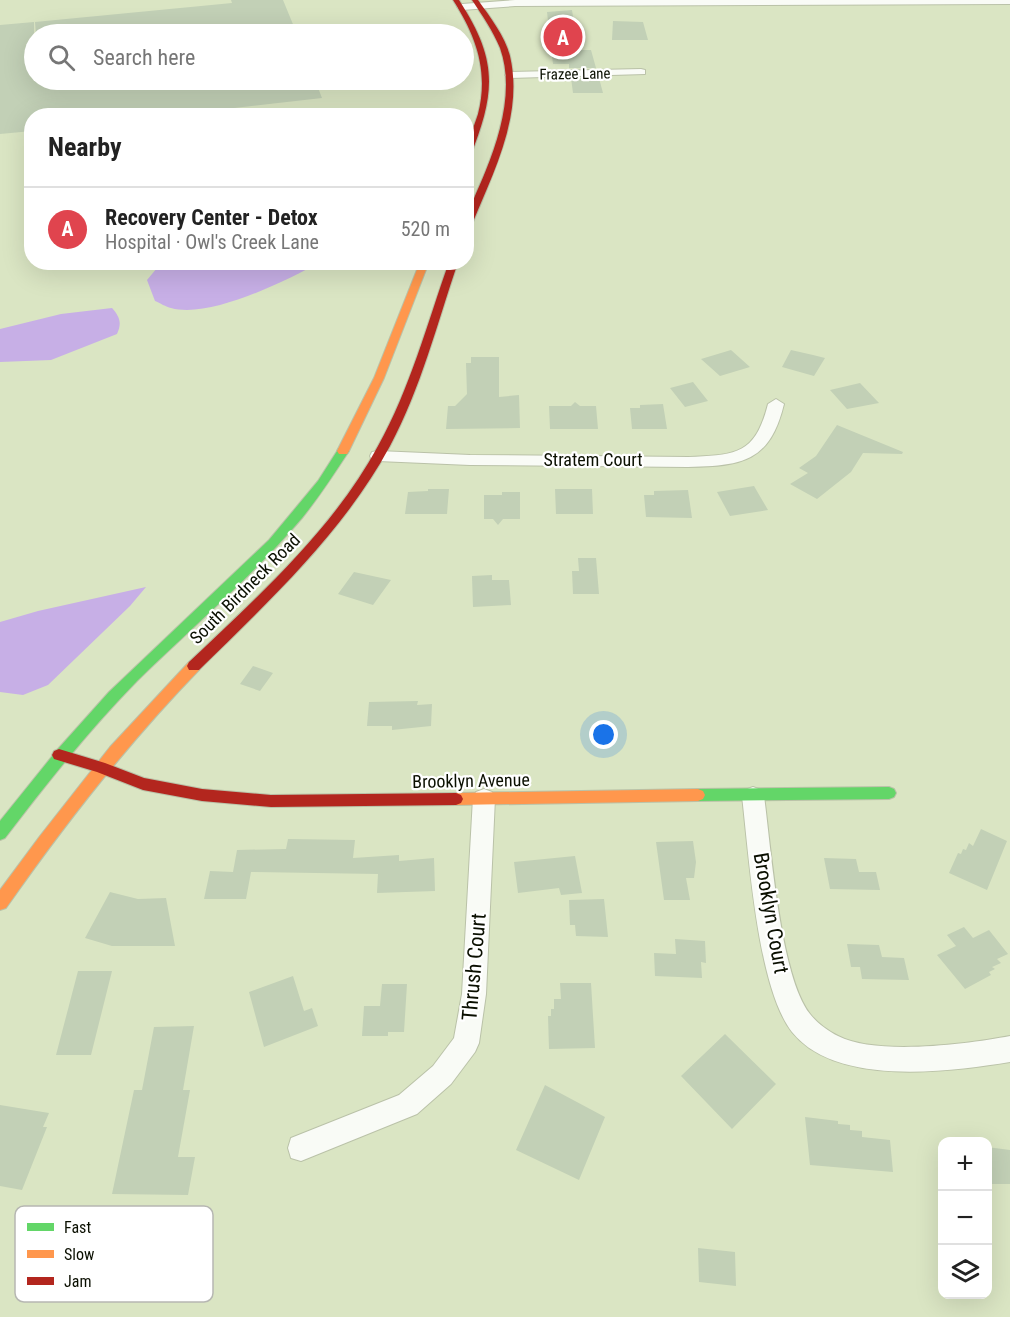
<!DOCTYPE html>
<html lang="en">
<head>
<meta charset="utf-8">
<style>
	:root { --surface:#fff; --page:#f2f2f2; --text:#222; --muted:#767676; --line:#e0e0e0; --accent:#535a44 }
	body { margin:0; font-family:"Roboto Condensed",sans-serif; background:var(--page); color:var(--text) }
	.controls { position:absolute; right:18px; bottom:18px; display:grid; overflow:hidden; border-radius:12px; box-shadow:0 6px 24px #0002 }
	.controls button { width:54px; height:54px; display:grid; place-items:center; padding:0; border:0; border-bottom:2px solid var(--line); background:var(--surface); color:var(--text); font:30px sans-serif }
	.you { position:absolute; left:604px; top:735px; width:21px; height:21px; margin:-15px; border:4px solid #fff; border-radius:50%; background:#1a73e8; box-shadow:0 0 0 9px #1a73e833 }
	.badge { display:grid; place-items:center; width:39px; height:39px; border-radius:50%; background:var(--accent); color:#fff; font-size:20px; font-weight:700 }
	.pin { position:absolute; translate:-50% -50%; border:3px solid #fff; box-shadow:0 2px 6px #0006 }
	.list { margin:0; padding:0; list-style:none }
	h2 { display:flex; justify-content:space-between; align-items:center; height:78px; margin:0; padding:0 24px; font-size:26px }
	h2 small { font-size:20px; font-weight:400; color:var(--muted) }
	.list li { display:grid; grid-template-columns:39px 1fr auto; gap:18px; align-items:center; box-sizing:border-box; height:84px; padding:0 24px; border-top:2px solid var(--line) }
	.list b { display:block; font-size:22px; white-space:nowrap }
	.list p { margin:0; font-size:20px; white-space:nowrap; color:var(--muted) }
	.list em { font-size:20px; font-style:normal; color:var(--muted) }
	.icon { flex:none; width:33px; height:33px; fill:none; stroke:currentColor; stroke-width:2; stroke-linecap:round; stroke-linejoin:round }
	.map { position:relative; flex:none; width:1010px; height:1317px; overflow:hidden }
	.search { position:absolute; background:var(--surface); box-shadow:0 6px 24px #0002; left:24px; top:24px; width:450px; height:66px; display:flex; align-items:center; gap:15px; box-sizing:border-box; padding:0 21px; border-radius:33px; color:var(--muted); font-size:22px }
	.panel { position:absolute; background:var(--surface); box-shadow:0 6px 24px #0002; left:24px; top:108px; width:450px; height:162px; border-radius:24px }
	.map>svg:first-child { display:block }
	.water { fill:#c7afe6 }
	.building { fill:#c2d0b6 }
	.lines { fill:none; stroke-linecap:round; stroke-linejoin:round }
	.street-casing { stroke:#bac2a8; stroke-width:2 }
	.fast-casing { stroke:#bac2a8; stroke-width:2 }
	.slow-casing { stroke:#bac2a8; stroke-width:2 }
	.jam-casing { stroke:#bac2a8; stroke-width:2 }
	.street { fill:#f9fbf6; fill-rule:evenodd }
	.fast { fill:#63d668; fill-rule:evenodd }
	.slow { fill:#ff974d; fill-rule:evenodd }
	.jam { fill:#b3261e; fill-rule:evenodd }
	.labels { text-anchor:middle; stroke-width:4.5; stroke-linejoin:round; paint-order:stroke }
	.far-street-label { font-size:15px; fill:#0a0f00; stroke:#fff }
	.street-label { font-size:18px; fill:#0a0f00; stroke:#fff }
	.near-street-label { font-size:21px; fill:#0a0f00; stroke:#fff }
	.key { fill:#fff; stroke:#b6b7b2; stroke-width:1.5 }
	.key-label { font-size:16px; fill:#0a0f00 }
</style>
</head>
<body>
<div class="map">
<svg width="1010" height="1317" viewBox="0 0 1010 1317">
	<rect width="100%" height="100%" fill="#dae5c3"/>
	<path class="water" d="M166 263V262L319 263C285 281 210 319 171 308 166 307 160 303 155 301L147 280 157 268Z
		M112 308C120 317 122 323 117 334L51 360 0 362V329L61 314Z
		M146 587 130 606 48 685 23 695 0 692V622L38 611Z"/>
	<path class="building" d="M231 0H283L297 34H36L35 22 232 3Z
		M572 10 578 50H591L596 68H569V64H553L547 12Z
		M613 21 643 22 648 40H612Z
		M34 22V80H315L322 98 164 116H32V131L0 134V25Z
		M571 78H599L603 93H573Z
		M731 350 750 367 720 376 701 359Z
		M791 350 813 355 825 358 814 376 782 367Z
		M471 357H499V397L519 395 520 428 446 429 448 406H455L467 394 466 363H471Z
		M693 382 708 401 685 407 670 388Z
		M860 383 879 403 847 409 830 390Z
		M575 402 580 406H596L598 429H550L549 406H571Z
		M663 404 667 429H632L630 408H640V405Z
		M837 425 903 452 902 454 863 453 851 472 817 499 790 484 808 473 799 468 816 456Z
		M754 486 768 510 730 516 717 492Z
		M428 489H449L447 514H405L408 492 428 491Z
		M555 489H592L593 514H556Z
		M688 490 692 518 646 517 644 495H654V491Z
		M502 492H520V519H503L498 525 493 519H484V495H502Z
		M578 558H596L599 594H573L572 571H579Z
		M354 572 391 580 373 605 338 594Z
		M492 575V580H509L511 605 473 607 472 576Z
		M253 666 273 673 260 691 240 684Z
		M418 701 417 705 432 704 431 726 392 730V726H367L369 702Z
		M981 829 1007 841 987 890 949 873 958 853 961 854 963 849 966 850 969 843 973 846Z
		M288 839 355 840 353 858 399 855V861L434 858 435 891 377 893 378 874 251 872 246 899H204L210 871 233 872 237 850 286 849Z
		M693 841 696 862 694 878H686L690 900H664L656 842Z
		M575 856 582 893 561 895 559 888 518 893 514 862Z
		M824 858 856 859 859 872H876L880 890 830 889Z
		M110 892 138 899 166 898 175 946H112L85 938Z
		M604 899 608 937 576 936 575 925H570L569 900Z
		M964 927 973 938 989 930 1008 954 997 959 1001 963 992 967 995 969 989 972 991 975 965 989 937 955 956 946 947 935Z
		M675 939 705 941 706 963 701 962 702 978 655 976 654 953 676 954Z
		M847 944 879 945 882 957 904 958 909 980 862 979 860 967H851Z
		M78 971H112L91 1055H56Z
		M293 976 304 1011 312 1008 318 1026 264 1047 249 992Z
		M560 983H591L595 1048 549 1049 548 1016H551V1009H554V999H561Z
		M382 984H407L404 1032H388V1036H362L364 1006H380Z
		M194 1026 183 1090H190L178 1157H195L188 1195 112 1194 134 1090H142L154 1027Z
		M725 1034 776 1084 732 1129 681 1076Z
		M545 1085 605 1117 579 1180 516 1150Z
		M0 1105 49 1113 43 1127H47L22 1190 0 1186Z
		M805 1117 838 1121V1124L850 1125V1130L862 1131V1137L890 1140 893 1172 810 1165Z
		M987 1147 1010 1150V1184H987Z
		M698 1248 735 1252 736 1286 699 1282Z"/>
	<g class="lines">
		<defs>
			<path id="street" d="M515 0H1010V4L515 6 462 10 457 7 462 4Z
				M641 69 645 70V74L510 78 505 75 510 72Z
				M776 399 784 404C770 462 742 466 688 467L470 465 378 461 372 460 370 456 372 452 378 451 470 455 688 457C736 455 755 455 768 404Z
				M753 787 761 790 764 796C771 847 780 976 810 1014 817 1023 828 1031 838 1036 876 1056 968 1044 1010 1036V1062C949 1072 836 1087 792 1032 757 987 749 855 742 796L745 790Z
				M484 789 492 792 495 798 486 994 479 1043 475 1052 451 1084 417 1114 301 1161 291 1158 288 1148 291 1138 399 1095 433 1066 454 1038 462 994 473 798 476 792Z"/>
			<path id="fast" d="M343 447 349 451C334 474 319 497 302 518 252 577 192 627 137 681 89 730 47 783 5 838L0 840V821L58 749 109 692 269 540 318 481 339 448Z
				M889 787 894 789 896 793 894 797 889 799 698 801 693 799 691 795 693 791 698 789Z"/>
			<path id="slow" d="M420 262H429L384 378 349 451 347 454H339L337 451 374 378Z
				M194 661 199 662 201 666 199 670C127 744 65 824 6 908L0 910V890L40 836 110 747 189 662Z
				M698 789 703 791 705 795 703 799 698 801 456 805 451 803 449 799 451 795 456 793Z"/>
			<path id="jam" d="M453 0H459C498 60 496 92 470 157L466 159C466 143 473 130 478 114 489 71 476 36 453 0Z
				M472 0H478C490 17 505 36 510 56 524 116 492 175 470 229L466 232C466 210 478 191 486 170 501 133 514 87 500 48 493 31 482 15 472 0Z
				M449 262H458C437 324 421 388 390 446 343 533 269 601 199 670H189L187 666 189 662C258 596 332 531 378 446 410 389 427 324 449 262Z
				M59 749 105 763 144 778 202 789 271 795 456 793 461 795 463 799 461 803 456 805 271 807 202 801 143 790 97 772 54 759 52 755 54 751Z"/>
		</defs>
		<use href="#street" class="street-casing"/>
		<use href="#fast" class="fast-casing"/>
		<use href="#slow" class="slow-casing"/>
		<use href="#jam" class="jam-casing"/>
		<use href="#street" class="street"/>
		<use href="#fast" class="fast"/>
		<use href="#slow" class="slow"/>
		<use href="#jam" class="jam"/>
	</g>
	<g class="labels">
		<g class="far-street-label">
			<text transform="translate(575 74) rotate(-1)" y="5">Frazee Lane</text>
		</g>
		<g class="street-label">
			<text x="593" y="466">Stratem Court</text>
			<text transform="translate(245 589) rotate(-45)" y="6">South Birdneck Road</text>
			<text transform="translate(471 781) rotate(-1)" y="6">Brooklyn Avenue</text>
		</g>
		<g class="near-street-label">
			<text transform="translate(771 913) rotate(80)" y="7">Brooklyn Court</text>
			<text transform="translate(474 967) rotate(-85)" y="7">Thrush Court</text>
		</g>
	</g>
	<rect x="15" y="1206" width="198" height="96" rx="9" class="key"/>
	<rect x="27" y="1223" width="27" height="8" fill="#63d668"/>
	<rect x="27" y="1250" width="27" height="8" fill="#ff974d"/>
	<rect x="27" y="1277" width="27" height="8" fill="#b3261e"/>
	<g class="key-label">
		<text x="64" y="1233">Fast</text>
		<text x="64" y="1260">Slow</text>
		<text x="64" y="1287">Jam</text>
	</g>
</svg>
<div class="controls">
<button>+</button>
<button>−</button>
<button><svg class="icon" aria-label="layers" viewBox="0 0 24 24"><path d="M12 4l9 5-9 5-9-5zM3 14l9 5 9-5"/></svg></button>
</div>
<div class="you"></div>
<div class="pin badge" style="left:563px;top:37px;background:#e0444e">A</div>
<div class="search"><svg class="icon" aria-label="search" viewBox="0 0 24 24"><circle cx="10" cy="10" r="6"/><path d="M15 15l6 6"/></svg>Search here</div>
<section class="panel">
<h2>Nearby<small></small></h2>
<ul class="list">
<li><span class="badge" style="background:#e0444e">A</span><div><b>Recovery Center - Detox</b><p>Hospital · Owl's Creek Lane</p></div><em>520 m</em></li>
</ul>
</section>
</div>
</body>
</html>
